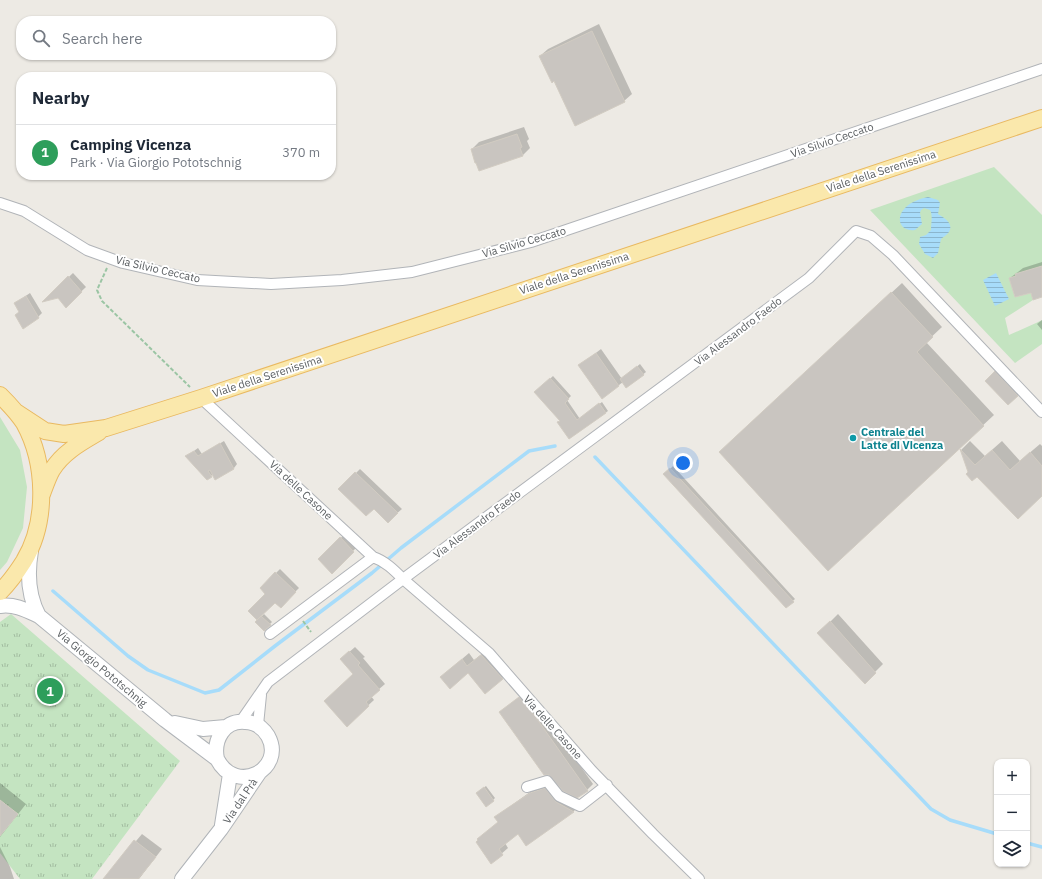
<!DOCTYPE html>
<html lang="en">
<head>
<meta charset="utf-8">
<style>
	:root { --surface:#fff; --page:#f2f2f3; --text:#1f2937; --muted:#747a83; --line:#e0e1e3; --accent:#111827 }
	body { margin:0; font-family:"IBM Plex Sans",sans-serif; background:var(--page); color:var(--text) }
	.controls { position:absolute; right:12px; bottom:12px; display:grid; overflow:hidden; border-radius:8px; box-shadow:0 1px 3px #0004 }
	.controls button { width:36px; height:36px; display:grid; place-items:center; padding:0; border:0; border-bottom:1px solid var(--line); background:var(--surface); color:var(--text); font:20px sans-serif }
	.you { position:absolute; left:683px; top:463px; width:14px; height:14px; margin:-10px; border:3px solid #fff; border-radius:50%; background:#1a73e8; box-shadow:0 0 0 6px #1a73e833 }
	.badge { display:grid; place-items:center; width:26px; height:26px; border-radius:50%; background:var(--accent); color:#fff; font-size:13px; font-weight:700 }
	.pin { position:absolute; translate:-50% -50%; border:2px solid #fff; box-shadow:0 1px 4px #0006 }
	.list { margin:0; padding:0; list-style:none }
	h2 { display:flex; justify-content:space-between; align-items:center; height:52px; margin:0; padding:0 16px; font-size:17px }
	h2 small { font-size:13px; font-weight:400; color:var(--muted) }
	.list li { display:grid; grid-template-columns:26px 1fr auto; gap:12px; align-items:center; box-sizing:border-box; height:56px; padding:0 16px; border-top:1px solid var(--line) }
	.list b { display:block; font-size:15px; white-space:nowrap }
	.list p { margin:0; font-size:13px; white-space:nowrap; color:var(--muted) }
	.list em { font-size:13px; font-style:normal; color:var(--muted) }
	.icon { flex:none; width:22px; height:22px; fill:none; stroke:currentColor; stroke-width:2; stroke-linecap:round; stroke-linejoin:round }
	.map { position:relative; flex:none; width:1042px; height:879px; overflow:hidden }
	.search { position:absolute; background:var(--surface); box-shadow:0 1px 3px #0004; left:16px; top:16px; width:320px; height:44px; display:flex; align-items:center; gap:10px; box-sizing:border-box; padding:0 14px; border-radius:16px; color:var(--muted); font-size:15px }
	.panel { position:absolute; background:var(--surface); box-shadow:0 1px 3px #0004; left:16px; top:72px; width:320px; height:108px; border-radius:16px }
	.map>svg:first-child { display:block }
	.green { fill:#c4e4c1 }
	.park { fill:url(#park-tufts) }
	.water { fill:url(#water-rules) }
	.shadow { fill:#0003 }
	.lines { fill:none; stroke-linecap:round; stroke-linejoin:round }
	.stream { stroke:#a7dcfa; stroke-width:3.5 }
	.building { fill:#c9c5c0; stroke:#d2ccc2 }
	.street-casing { stroke:#b1b4b8; stroke-width:12 }
	.secondary-casing { stroke:#b0b4b8; stroke-width:16 }
	.primary-casing { stroke:#e9b961; stroke-width:18 }
	.path { stroke:#9bc5a4; stroke-width:2; stroke-dasharray:4 2; stroke-linecap:butt }
	.street { stroke:#fff; stroke-width:10 }
	.secondary { stroke:#fff; stroke-width:14 }
	.primary { stroke:#fae8ac; stroke-width:16 }
	.culture-dot { fill:#0f9aa8; stroke:#fff; stroke-width:1.5 }
	.labels { text-anchor:middle; stroke-width:4; stroke-linejoin:round; paint-order:stroke }
	.street-label { font-size:11px; fill:#5c6063; stroke:#fff }
	.culture-label { font-size:11px; font-weight:bold; fill:#0d838f; stroke:#fff; text-anchor:start }
</style>
</head>
<body>
<div class="map">
<svg width="1042" height="879" viewBox="0 0 1042 879">
	<defs>
		<pattern id="park-tufts" width="24" height="20" patternUnits="userSpaceOnUse"><rect width="24" height="20" fill="#c4e4c1"/><path d="M3 7l-1-3M5 7V3M7 7l1-3M15 17l-1-3M17 17v-4M19 17l1-3" fill="none" stroke="#a2bca0"/></pattern>
		<pattern id="water-rules" width="6" height="5" patternUnits="userSpaceOnUse"><rect width="6" height="5" fill="#a7dcfa"/><path d="M0 2.5h6" fill="none" stroke="#8bb6ce"/></pattern>
	</defs>
	<rect width="100%" height="100%" fill="#edeae4"/>
	<path class="green" d="M994 167 1042 215V266L1016 274V276L1009 278 1015 297 1031 293 1033 300 1005 318 1009 335 1036 323 1042 320V344L1015 363 870 210Z
		M0 417 20 450 27 487 23 528 7 562 0 570Z"/>
	<path class="park" d="M11 614 180 761 92 879H20L0 853V622Z"/>
	<path class="water" d="M928 197 938 200 940 203 938 214C944 218 954 223 949 232 947 235 943 237 941 239L938 253 933 258 925 254 919 244 920 237 926 235 931 230C931 224 933 215 930 210L924 208 921 210 920 213 922 224 915 230C900 232 895 218 905 208 912 201 920 199 928 197Z
		M996 273 1009 299 995 306 983 280Z"/>
	<path class="shadow" d="M599 24 632 94 624 101 555 80 540 56 548 49Z
		M524 127 529 139 527 141 530 148 523 155 479 170 472 149 479 142Z
		M1042 262V296L1010 278 1023 268Z
		M73 273 86 287 66 306 58 297 45 300Z
		M902 283 942 327 926 342 994 415 828 569 730 442Z
		M30 293 42 313 38 317 16 315 20 311 15 303Z
		M1042 320V330L1037 324Z
		M601 349 622 379 640 364 646 372 627 387 623 382 603 397 580 365Z
		M1000 367 1022 391 1009 404 987 381Z
		M553 376 571 396 567 400 580 419 602 402 608 411 570 438 561 420 536 392Z
		M224 441 237 464 234 468 216 478 213 474 211 476 187 456 198 448 202 454Z
		M970 441 985 456 1002 441 1020 461 1040 444 1042 446V495L969 472 961 450Z
		M673 466 795 599 786 607 667 472Z
		M360 469 402 509 388 521 374 507 340 489Z
		M346 533 358 546 332 572 319 559Z
		M280 569 299 588 280 607 261 588Z
		M264 614 272 622 264 630 256 622Z
		M838 614 883 664 865 682 819 633Z
		M355 647 365 657 363 658 385 684 371 696 374 700 347 725 355 673 347 654Z
		M488 649 509 672 485 693 468 672 448 671 469 653 474 660Z
		M526 692 538 706 593 784 587 790 500 712Z
		M0 783 26 804 0 837Z
		M551 783 562 796 579 805 574 811 526 844 518 832 505 843 508 848 492 862 499 822 496 818 502 812 537 787Z
		M486 786 495 798 493 800 479 791Z
		M142 834 162 849 139 879H104Z
		M0 847 10 867 14 879H0Z"/>
	<g class="lines">
		<path class="stream" d="M595 457 931 809 950 820 997 834
			M53 591 128 656 148 670 205 693 219 690 275 646 372 573 401 548 529 451 555 446
			M1027 843 1042 847"/>
	</g>
	<path class="building" d="M592 31 625 102 575 126 554 81 552 83 539 56Z
		M517 134 522 147 520 148 523 156 479 171 476 163H475L471 149Z
		M1042 266V297L1033 300 1031 293 1015 297 1009 278 1016 276 1015 274Z
		M68 276 82 292 66 308 58 298 42 302Z
		M891 292 933 337 917 352 984 426 828 571 719 452Z
		M26 296 39 318 23 329 15 315 19 312 14 303Z
		M596 353 619 386 602 399 578 365Z
		M637 366 644 375 626 388 620 379Z
		M995 371 1018 396 1008 405 985 381Z
		M550 378 569 399 565 403 577 420 599 403 606 413 569 439 557 422 560 421 534 392Z
		M220 443 234 469 215 480 210 470 208 471 212 477 207 480 185 456 194 451 198 456Z
		M960 449 975 465 992 450 1010 470 1030 452 1042 466V496L1018 519 977 477 972 481 966 474 968 472Z
		M670 468 794 602 786 608 663 474Z
		M355 472 398 513 388 523 374 509 366 516 338 489Z
		M340 537 354 552 332 574 318 559Z
		M275 572 296 592 281 608 275 603 257 620 248 611 265 594 260 588Z
		M261 616 271 625 264 631 255 622Z
		M830 621 876 673 865 684 817 633Z
		M349 651 360 663 358 665 380 690 366 702 369 706 347 727 324 701 353 674 340 659Z
		M481 655 503 679 485 694 468 673 450 689 440 677 462 659 467 666Z
		M519 697 532 712 588 791 577 798 563 791 549 775H544L499 712Z
		M484 787 494 801 486 807 476 793Z
		M545 788 556 802 574 812 526 846 518 834 499 849 503 855 491 864 476 842 478 840 477 839 498 822 494 817 530 793Z
		M0 800 18 814 0 836Z
		M134 840 156 857 138 879H103Z"/>
	<g class="lines">
		<defs>
			<path id="street" d="M0 203 24 211 87 250 123 263 197 280 271 284 342 280 412 272 531 242 1042 69
				M201 398 373 557C385 561 394 570 403 579L489 653 592 771 653 834 699 879
				M270 634 373 557
				M241 721 268 682 403 579 809 278 856 231 871 236 893 255 1042 412
				M258 725 261 695
				M527 787 547 781 559 796 580 806 607 785"/>
			<path id="secondary" d="M31 551C27 574 28 596 39 616
				M0 606C15 604 26 610 39 616L165 720 217 759C236 796 286 769 268 736 263 728 255 722 245 722 224 720 213 740 217 759
				M175 723 203 729 226 727
				M222 825 230 774
				M182 879 221 829 259 773"/>
			<path id="primary" d="M0 395C9 404 17 412 24 423 46 463 48 521 24 561 17 572 9 583 0 592
				M16 412 45 431 64 434 106 428 201 398 1042 118
				M42 494C45 486 48 477 52 470 63 452 82 442 99 432"/>
		</defs>
		<use href="#street" class="street-casing"/>
		<use href="#secondary" class="secondary-casing"/>
		<use href="#primary" class="primary-casing"/>
		<path class="path" d="M107 268 97 290 102 301 190 387
			M303 621 311 632"/>
		<use href="#street" class="street"/>
		<use href="#secondary" class="secondary"/>
		<use href="#primary" class="primary"/>
	</g>
	<circle class="culture-dot" cx="853" cy="438" r="4"/>
	<g class="labels">
		<g class="street-label">
			<text transform="translate(832 140) rotate(-19)" y="4">Via Silvio Ceccato</text>
			<text transform="translate(881 171) rotate(-18)" y="4">Viale della Serenissima</text>
			<text transform="translate(524 242) rotate(-16)" y="4">Via Silvio Ceccato</text>
			<text transform="translate(158 269) rotate(13)" y="4">Via Silvio Ceccato</text>
			<text transform="translate(574 273) rotate(-18)" y="4">Viale della Serenissima</text>
			<text transform="translate(738 331) rotate(-37)" y="4">Via Alessandro Faedo</text>
			<text transform="translate(267 376) rotate(-18)" y="4">Viale della Serenissima</text>
			<text transform="translate(301 490) rotate(43)" y="4">Via delle Casone</text>
			<text transform="translate(477 524) rotate(-37)" y="4">Via Alessandro Faedo</text>
			<text transform="translate(102 668) rotate(40)" y="4">Via Giorgio Pototschnig</text>
			<text transform="translate(553 727) rotate(48)" y="4">Via delle Casone</text>
			<text transform="translate(240 801) rotate(-56)" y="4">Via dal Prà</text>
		</g>
		<g class="culture-label">
			<text x="861" y="436">Centrale del<tspan x="861" dy="13">Latte di Vicenza</tspan></text>
		</g>
	</g>
</svg>
<div class="controls">
<button>+</button>
<button>−</button>
<button><svg class="icon" aria-label="layers" viewBox="0 0 24 24"><path d="M12 4l9 5-9 5-9-5zM3 14l9 5 9-5"/></svg></button>
</div>
<div class="you"></div>
<div class="pin badge" style="left:50px;top:691px;background:#2e9e5b">1</div>
<div class="search"><svg class="icon" aria-label="search" viewBox="0 0 24 24"><circle cx="10" cy="10" r="6"/><path d="M15 15l6 6"/></svg>Search here</div>
<section class="panel">
<h2>Nearby<small></small></h2>
<ul class="list">
<li><span class="badge" style="background:#2e9e5b">1</span><div><b>Camping Vicenza</b><p>Park · Via Giorgio Pototschnig</p></div><em>370 m</em></li>
</ul>
</section>
</div>
</body>
</html>
